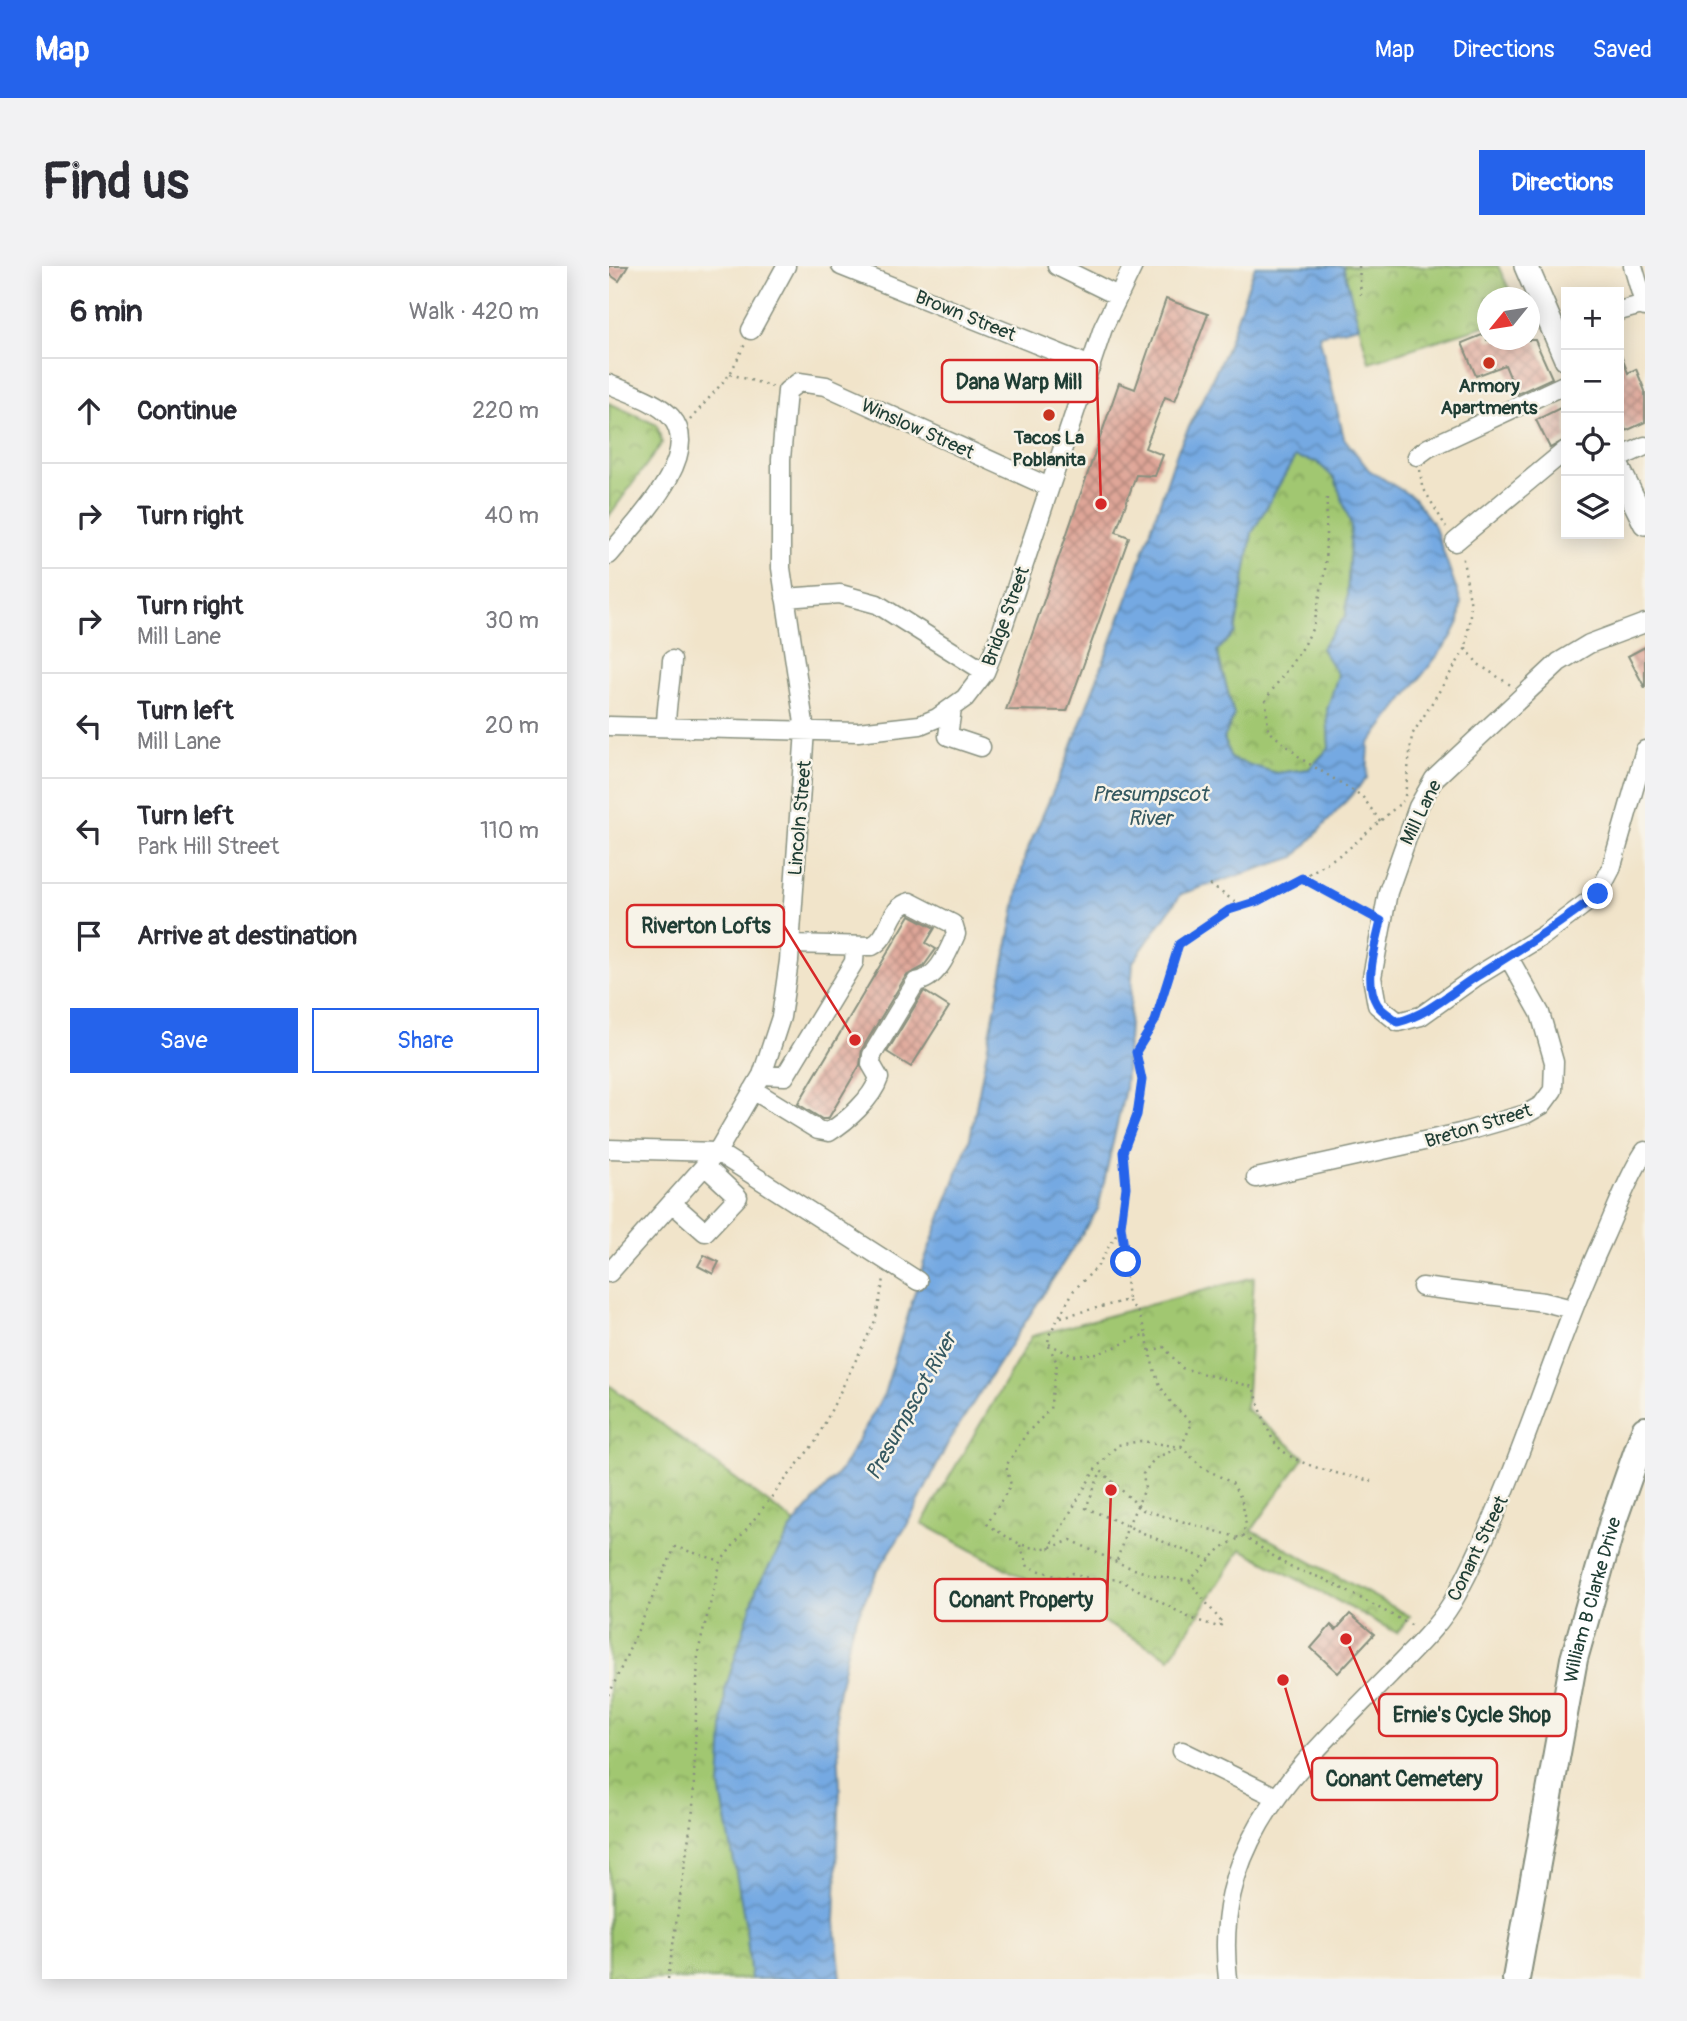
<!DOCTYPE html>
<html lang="en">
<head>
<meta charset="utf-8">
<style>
	:root { --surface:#fff; --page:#f2f2f3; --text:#2b2b33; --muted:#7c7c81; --line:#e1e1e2; --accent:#2563eb }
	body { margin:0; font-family:Pangolin,sans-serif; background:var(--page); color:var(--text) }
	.controls { position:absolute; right:21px; top:21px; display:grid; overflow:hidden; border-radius:0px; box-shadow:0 4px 18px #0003 }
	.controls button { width:63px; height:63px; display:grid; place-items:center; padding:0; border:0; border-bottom:2px solid var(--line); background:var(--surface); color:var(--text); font:35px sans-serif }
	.compass { position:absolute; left:868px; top:21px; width:63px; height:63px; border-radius:50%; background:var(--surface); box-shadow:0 4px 18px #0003; rotate:240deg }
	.stop { position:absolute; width:21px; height:21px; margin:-16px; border:5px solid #2563eb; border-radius:50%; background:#fff }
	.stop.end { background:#2563eb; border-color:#fff; box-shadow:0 2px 7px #0008 }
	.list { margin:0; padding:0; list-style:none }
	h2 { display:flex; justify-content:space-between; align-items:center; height:91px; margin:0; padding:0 28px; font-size:30px }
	h2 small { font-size:23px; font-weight:400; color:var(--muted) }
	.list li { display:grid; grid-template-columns:46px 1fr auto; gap:21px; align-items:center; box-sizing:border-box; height:105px; padding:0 28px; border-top:2px solid var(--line) }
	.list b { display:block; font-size:26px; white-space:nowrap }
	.list p { margin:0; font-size:23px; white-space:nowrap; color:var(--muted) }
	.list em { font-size:23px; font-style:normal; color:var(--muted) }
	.actions { display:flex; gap:14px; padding:21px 28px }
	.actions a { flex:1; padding:16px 0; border:2px solid var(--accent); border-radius:0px; text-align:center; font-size:24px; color:var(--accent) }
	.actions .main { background:var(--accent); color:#fff }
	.icon { flex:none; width:38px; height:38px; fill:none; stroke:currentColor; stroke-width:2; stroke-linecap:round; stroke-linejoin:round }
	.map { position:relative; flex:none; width:1036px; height:1713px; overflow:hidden; border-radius:0px }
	header { display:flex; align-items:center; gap:42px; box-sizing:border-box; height:98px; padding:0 35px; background:var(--accent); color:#fff }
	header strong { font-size:33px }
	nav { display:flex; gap:38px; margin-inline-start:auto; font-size:24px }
	.intro { display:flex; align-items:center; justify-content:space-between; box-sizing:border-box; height:168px; padding:0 42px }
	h1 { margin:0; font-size:49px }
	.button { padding:18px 32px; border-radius:0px; background:var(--accent); color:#fff; font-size:24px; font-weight:700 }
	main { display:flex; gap:42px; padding:0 42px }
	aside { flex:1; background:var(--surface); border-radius:0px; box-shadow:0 4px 18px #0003 }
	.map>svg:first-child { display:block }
	.park { fill:url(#park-crowns); stroke:#608252; stroke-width:2 }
	.water { fill:url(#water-waves); stroke:#4a738b; stroke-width:2; fill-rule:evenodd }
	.building { fill:url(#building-cross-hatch) }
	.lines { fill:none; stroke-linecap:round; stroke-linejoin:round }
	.minor-casing { stroke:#88907f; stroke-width:21 }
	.major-casing { stroke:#88907f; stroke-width:26 }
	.highway-casing { stroke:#88907f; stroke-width:30 }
	.path { stroke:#88907f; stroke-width:2.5; stroke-dasharray:2 5; stroke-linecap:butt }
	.minor { stroke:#fff; stroke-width:18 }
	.major { stroke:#fff; stroke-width:23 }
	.highway { stroke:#fff; stroke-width:26 }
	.route { stroke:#2563eb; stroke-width:9 }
	.poi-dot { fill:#c8321e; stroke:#f7f3e8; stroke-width:2.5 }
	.labels { text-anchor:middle; stroke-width:5; stroke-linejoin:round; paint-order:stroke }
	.street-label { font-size:19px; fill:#1f3d34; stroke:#f7f3e8 }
	.poi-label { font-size:19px; font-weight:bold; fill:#1f3d34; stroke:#f7f3e8 }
	.water-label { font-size:21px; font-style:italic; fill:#345860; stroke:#f7f3e8 }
	.leader { fill:none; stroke:#d62828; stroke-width:2.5 }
	.callout-dot { fill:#d62828; stroke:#f7f3e8; stroke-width:2.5 }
	.callout { fill:#f7f3e8; stroke:#d62828; stroke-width:2.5 }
	.callout-label { font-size:21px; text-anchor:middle; font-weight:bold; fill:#1f3d34 }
</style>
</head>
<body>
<header>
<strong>Map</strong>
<nav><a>Map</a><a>Directions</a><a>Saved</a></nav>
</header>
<div class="intro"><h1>Find us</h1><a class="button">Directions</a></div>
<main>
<aside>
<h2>6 min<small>Walk · 420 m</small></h2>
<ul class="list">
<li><svg class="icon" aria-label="ahead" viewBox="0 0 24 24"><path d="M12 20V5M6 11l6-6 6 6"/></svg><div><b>Continue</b></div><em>220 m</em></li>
<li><svg class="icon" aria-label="right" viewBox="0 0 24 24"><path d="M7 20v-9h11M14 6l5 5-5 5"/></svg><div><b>Turn right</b></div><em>40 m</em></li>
<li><svg class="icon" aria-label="right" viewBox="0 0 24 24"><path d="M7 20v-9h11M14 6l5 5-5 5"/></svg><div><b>Turn right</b><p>Mill Lane</p></div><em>30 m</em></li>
<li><svg class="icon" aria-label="left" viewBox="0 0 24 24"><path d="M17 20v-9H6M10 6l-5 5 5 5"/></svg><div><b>Turn left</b><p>Mill Lane</p></div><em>20 m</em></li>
<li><svg class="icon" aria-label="left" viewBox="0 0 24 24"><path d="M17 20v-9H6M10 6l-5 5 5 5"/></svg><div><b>Turn left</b><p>Park Hill Street</p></div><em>110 m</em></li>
<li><svg class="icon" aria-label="arrive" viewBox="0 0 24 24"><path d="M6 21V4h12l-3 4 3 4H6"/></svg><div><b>Arrive at destination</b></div></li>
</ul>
<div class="actions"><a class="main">Save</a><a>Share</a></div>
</aside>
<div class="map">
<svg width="1036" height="1713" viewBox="0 0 1036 1713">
	<defs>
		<pattern id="park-crowns" width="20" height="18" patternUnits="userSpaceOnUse" patternTransform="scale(1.75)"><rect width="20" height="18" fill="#a1c771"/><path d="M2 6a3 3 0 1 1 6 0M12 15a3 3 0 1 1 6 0" fill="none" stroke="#83a35e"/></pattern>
		<pattern id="water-waves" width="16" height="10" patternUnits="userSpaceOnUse" patternTransform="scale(1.75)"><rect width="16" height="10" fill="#75a9e2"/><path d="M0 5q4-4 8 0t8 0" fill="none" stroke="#5f8bb8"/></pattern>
		<pattern id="building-cross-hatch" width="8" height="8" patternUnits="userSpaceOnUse" patternTransform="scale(1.75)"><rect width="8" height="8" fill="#dfa698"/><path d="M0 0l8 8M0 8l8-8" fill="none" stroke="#b4887d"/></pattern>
	</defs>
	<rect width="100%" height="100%" fill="#f7f3e8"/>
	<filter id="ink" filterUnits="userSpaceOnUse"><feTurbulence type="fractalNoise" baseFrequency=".0143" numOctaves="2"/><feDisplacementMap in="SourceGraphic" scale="14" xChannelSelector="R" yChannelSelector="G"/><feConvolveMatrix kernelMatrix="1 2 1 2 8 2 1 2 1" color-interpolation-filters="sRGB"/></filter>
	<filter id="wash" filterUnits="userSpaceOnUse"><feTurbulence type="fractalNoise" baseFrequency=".00686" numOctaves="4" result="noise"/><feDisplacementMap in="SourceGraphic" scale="28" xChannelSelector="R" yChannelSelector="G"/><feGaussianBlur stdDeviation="1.57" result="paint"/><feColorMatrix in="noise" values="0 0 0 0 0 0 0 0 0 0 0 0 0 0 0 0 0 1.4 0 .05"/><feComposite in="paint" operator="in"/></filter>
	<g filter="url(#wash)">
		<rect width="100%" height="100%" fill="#f1e4ca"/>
		<path class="park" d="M734 0H889L904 31 878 32V59L760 96Z
			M0 137 48 159 53 177 0 250Z
			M686 190 708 196 726 213 742 259 737 349 713 382 729 409 718 444 720 482 700 503 667 507 622 493 615 472 625 449 608 385 626 367 643 267Z
			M645 1011 637 1143 695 1191 643 1264 801 1350 788 1367 632 1283 561 1392 313 1257 423 1070Z
			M0 1119 186 1257 148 1321 137 1661 142 1713H0Z"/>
		<path class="water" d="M646 0H734L750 60 710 69 735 172 760 204 805 232 825 259 852 336 850 356 842 372 760 478 758 512 686 591 572 628 524 696 516 823 489 943 341 1173 298 1259 267 1308 242 1365 227 1439 231 1520 226 1655 232 1713H142L137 1661 111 1521 116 1424 148 1321 186 1257 232 1204 275 1128 315 996 361 872 416 589 457 496 522 322 568 186 617 84ZM686 191 708 196 726 213 742 259 737 349 712 382 729 409 718 444 720 482 700 503 667 507 622 493 615 472 625 449 608 385 626 367 643 267Z"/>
		<g id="blocks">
			<path class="building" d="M0 0H19L10 15 0 8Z
				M557 33 599 48 566 135 556 131 536 182 554 189 546 210 527 209 507 266 520 271 458 445 397 444 510 117 526 123Z
				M878 67V74H926L943 112 908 128 896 99 867 110 853 77Z
				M1010 84 1019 107 1027 103 1036 125V156L1017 165 1010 148Z
				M953 141 957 150V173L941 182 927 154Z
				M1036 381V422L1019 390Z
				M301 649 326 662 317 677 327 683 314 701 297 710 253 783 251 799 219 853H213L189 838Z
				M315 725 340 741 302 801 278 786Z
				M95 989 110 996 104 1008 89 1000Z
				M741 1348 765 1368 729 1407 702 1382 722 1359 727 1364Z"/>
		</g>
	</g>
	<g filter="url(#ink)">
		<use href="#blocks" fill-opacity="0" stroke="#88907f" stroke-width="2"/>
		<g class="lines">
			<defs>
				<path id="minor" d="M232 0 482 100
					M448 0 507 29
					M1024 0 1036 41
					M1010 45 1036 38
					M142 64 177 0
					M0 118C20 127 48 135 62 151 96 189 24 259 0 289
					M808 190 819 182 957 118
					M1010 192 1036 180
					M846 276 957 184
					M176 332 231 328 268 338 376 406
					M1036 357 980 378 950 396 825 513 809 541 779 626 763 711 768 739 789 756 812 750 868 710 935 669 989 628 1002 603 1036 484
					M343 443 339 470 372 481
					M0 460 249 466 311 459 328 452 356 432 376 406 393 364 494 62 524 0
					M57 461C57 438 62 417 63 394
					M153 809 176 810 245 696 246 682
					M144 824 209 864 220 866C238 855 263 833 270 812L262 798 263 789 307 716C329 713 339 686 347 668L344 658 301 636C279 641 282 671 263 680L181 678
					M0 883 108 886
					M108 886 309 1015
					M647 912 851 867 917 848 933 839 944 824 945 796 931 747 900 692
					M63 937 96 966 129 931 96 900
					M0 1007 108 886 153 809 172 751 180 695 196 464 172 302V193L178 125 190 116 217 120 440 221
					M813 1021 935 1036 963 1043
					M573 1485 665 1530
					M619 1713C602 1573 692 1500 780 1409 804 1384 832 1359 848 1328 909 1214 941 1088 995 971 1008 942 1019 911 1036 885"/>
				<path id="major" d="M917 0 957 93
					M1010 204 1036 257"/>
				<g id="highway">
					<path id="s1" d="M907 1713 965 1393 1005 1252 1036 1164"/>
				</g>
			</defs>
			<use href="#minor" class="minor-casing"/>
			<use href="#major" class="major-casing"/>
			<use href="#highway" class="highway-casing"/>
			<path class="path" d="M750 0 752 29
				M121 108 165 121
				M81 154 121 108 136 78
				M811 204 813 220 837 261
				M718 232 716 304 705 359 695 380 657 433 659 464 694 494 753 530 771 555
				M857 382 869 398 903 420
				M796 530 803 469 857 382 862 340 853 288
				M693 612 758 647
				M601 619 633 640
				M512 961 519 1034
				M452 1051 519 1034 530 1048 537 1068
				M440 1078 464 1090 489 1088 537 1068C546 1111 548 1127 583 1157L572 1181 546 1192 534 1208 536 1223 519 1259 507 1298
				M541 1085 555 1081 573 1102 644 1121C650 1137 655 1156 663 1172 677 1200 734 1208 762 1215
				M634 1270 681 1301 715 1313 804 1360
				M411 1279 419 1301 454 1312 464 1307 485 1314 509 1313 581 1352 609 1361 614 1358 581 1316
				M440 1283 487 1202 509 1179 532 1175 572 1181 593 1201 623 1217 632 1232 637 1254 634 1270 612 1282 580 1315C528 1309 507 1296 462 1274 423 1291 411 1279 378 1258L402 1219 397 1200 417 1168 441 1143 448 1097 439 1078 440 1069 465 1024 488 1001 512 960 517 921 514 886 528 849 533 814 527 786 546 755 570 678 580 669 620 644 649 635 693 612 737 585 794 535
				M601 1294C558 1279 518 1259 477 1242L492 1205 534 1244 631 1272
				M0 1429 66 1281 112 1295
				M59 1713 84 1543 89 1386 112 1295 207 1175 266 1055 275 1013"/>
			<use href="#minor" class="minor"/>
			<use href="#major" class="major"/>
			<use href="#highway" class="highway"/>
		</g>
	</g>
	<g class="lines" filter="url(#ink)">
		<path class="route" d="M517 996 512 960 517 921 514 886 528 849 533 814 527 786 546 755 570 678 620 644 649 635 693 612 772 655C767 679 754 715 768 738 772 745 783 751 789 756 820 748 841 727 868 710 909 684 950 659 989 628"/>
	</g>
	<g class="poi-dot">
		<circle cx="880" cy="97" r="7"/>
		<circle cx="440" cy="149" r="7"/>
	</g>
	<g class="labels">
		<g class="street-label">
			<text transform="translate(357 49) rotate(22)" y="7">Brown Street</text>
			<text transform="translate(309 162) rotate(24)" y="7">Winslow Street</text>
			<text transform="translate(396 350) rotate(-70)" y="7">Bridge Street</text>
			<text transform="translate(811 546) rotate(-64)" y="7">Mill Lane</text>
			<text transform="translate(190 552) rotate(-85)" y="7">Lincoln Street</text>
			<text transform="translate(869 859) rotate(-17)" y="7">Breton Street</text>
			<text transform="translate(868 1282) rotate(-64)" y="7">Conant Street</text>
			<text dy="7" stroke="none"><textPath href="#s1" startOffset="387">William B Clarke Drive</textPath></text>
		</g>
		<g class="poi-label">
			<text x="880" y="126">Armory<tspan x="880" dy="22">Apartments</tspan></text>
			<text x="440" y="178">Tacos La<tspan x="440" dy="22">Poblanita</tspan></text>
		</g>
		<g class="water-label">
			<text x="541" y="535">Presumpscot<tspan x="541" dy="24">River</tspan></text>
			<text transform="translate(302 1140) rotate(-61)" y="7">Presumpscot River</text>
		</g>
	</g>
	<path class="leader" d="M492 238L488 115M246 774L175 660M502 1224L498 1334M737 1373L770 1449M674 1414L703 1513"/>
	<g class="callout-dot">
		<circle cx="492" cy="238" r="7"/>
		<circle cx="246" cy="774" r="7"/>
		<circle cx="502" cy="1224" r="7"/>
		<circle cx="737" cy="1373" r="7"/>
		<circle cx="674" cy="1414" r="7"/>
	</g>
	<g class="callout">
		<rect x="333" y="94" width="155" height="42" rx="7"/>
		<rect x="18" y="639" width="157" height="42" rx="7"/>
		<rect x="326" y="1313" width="172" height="42" rx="7"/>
		<rect x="770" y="1428" width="187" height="42" rx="7"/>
		<rect x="703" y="1492" width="185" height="42" rx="7"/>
	</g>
	<g class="callout-label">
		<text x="410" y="123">Dana Warp Mill</text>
		<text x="97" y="667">Riverton Lofts</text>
		<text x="412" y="1341">Conant Property</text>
		<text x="863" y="1456">Ernie's Cycle Shop</text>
		<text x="795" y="1520">Conant Cemetery</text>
	</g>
</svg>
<div class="controls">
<button>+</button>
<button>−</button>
<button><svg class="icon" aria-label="locate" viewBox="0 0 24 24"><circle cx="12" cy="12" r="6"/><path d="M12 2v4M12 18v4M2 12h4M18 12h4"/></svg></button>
<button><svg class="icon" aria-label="layers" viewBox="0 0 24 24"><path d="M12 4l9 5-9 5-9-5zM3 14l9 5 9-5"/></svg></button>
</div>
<svg class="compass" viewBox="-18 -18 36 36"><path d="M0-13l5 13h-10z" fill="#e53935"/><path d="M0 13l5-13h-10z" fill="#7c7c81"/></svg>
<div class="stop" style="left:517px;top:996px"></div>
<div class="stop end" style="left:989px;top:628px"></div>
</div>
</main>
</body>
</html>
